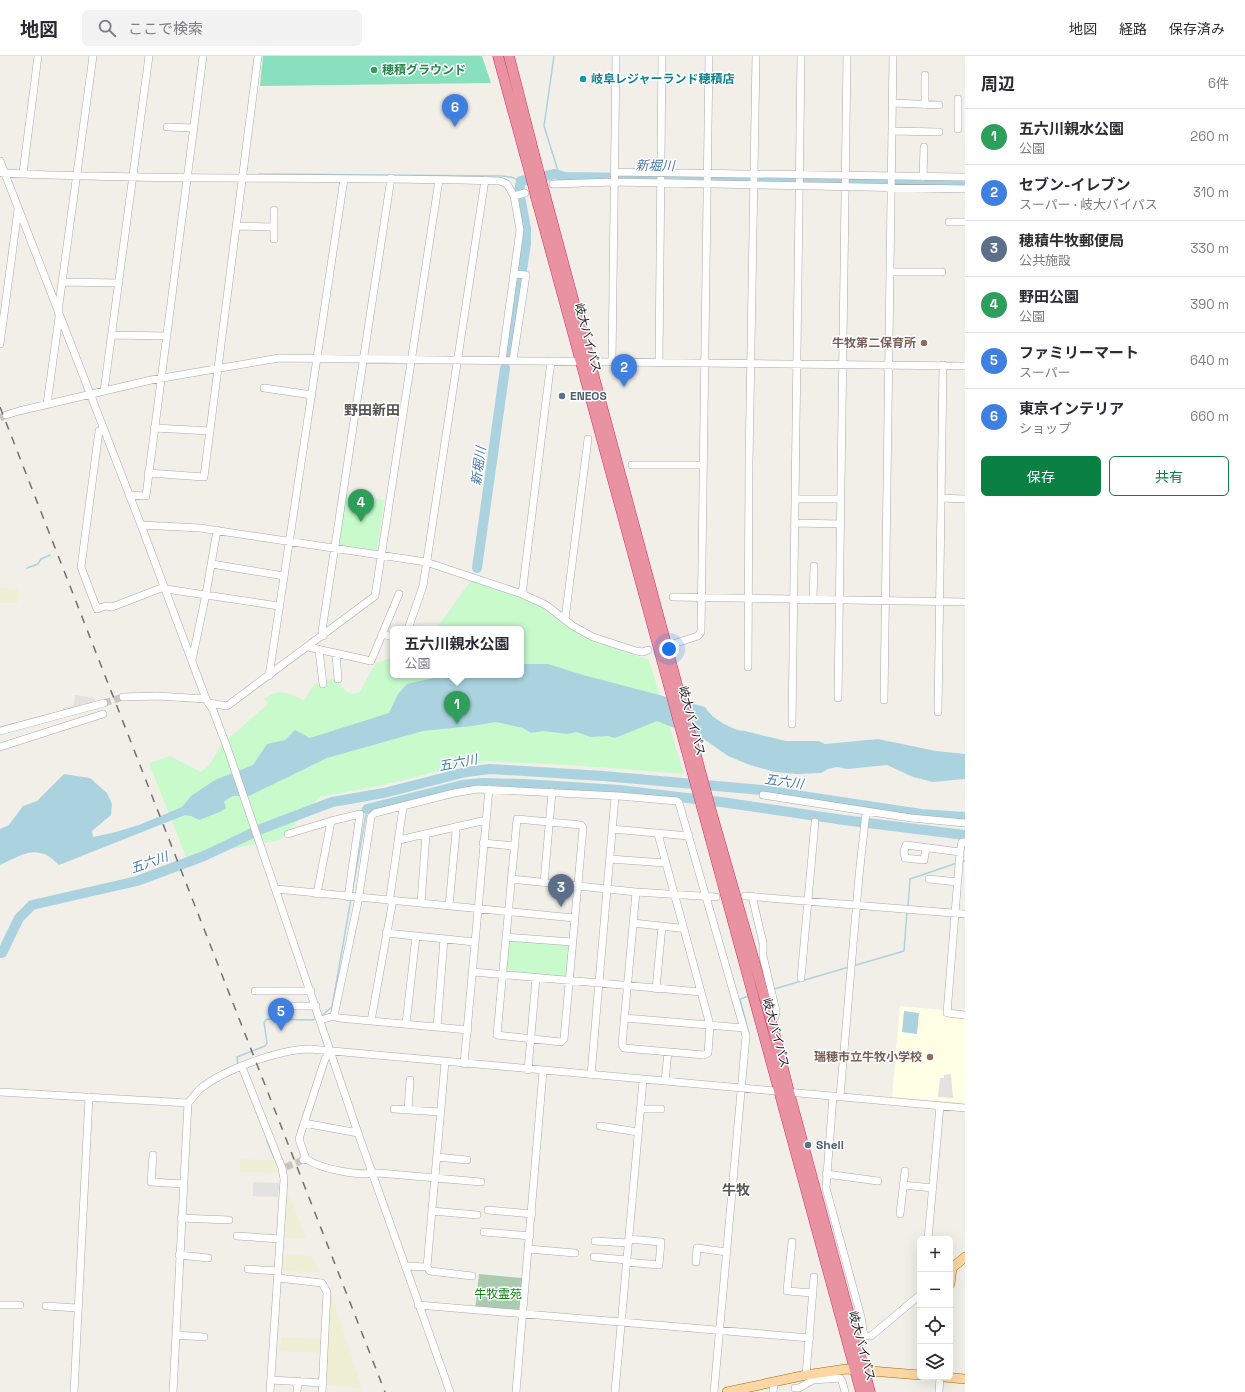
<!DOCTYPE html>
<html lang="ja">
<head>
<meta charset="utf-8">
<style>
	:root { --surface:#fff; --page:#f2f2f3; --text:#2b2b33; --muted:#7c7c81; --line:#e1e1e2; --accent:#0b8043 }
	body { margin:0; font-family:"Space Grotesk","Noto Sans JP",sans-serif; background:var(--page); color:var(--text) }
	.controls { position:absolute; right:12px; bottom:12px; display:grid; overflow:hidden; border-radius:6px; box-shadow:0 4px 16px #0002 }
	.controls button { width:36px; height:36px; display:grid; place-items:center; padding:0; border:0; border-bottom:1px solid var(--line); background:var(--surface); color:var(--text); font:20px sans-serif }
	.you { position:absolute; left:669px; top:593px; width:14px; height:14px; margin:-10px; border:3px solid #fff; border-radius:50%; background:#1a73e8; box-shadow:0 0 0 6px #1a73e833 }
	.badge { display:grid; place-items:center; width:26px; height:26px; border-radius:50%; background:var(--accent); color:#fff; font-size:13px; font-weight:700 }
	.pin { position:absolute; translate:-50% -33px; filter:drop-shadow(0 1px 2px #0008) }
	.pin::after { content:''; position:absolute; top:21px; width:14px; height:12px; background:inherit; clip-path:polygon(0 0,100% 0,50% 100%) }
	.popup { position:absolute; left:390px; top:570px; width:134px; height:52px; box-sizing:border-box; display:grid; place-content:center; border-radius:6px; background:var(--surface); filter:drop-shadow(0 1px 3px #0005); font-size:13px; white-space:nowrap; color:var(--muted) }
	.popup b { font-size:15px; color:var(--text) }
	.popup::after { content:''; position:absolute; left:50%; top:100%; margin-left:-8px; border:8px solid transparent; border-top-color:var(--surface) }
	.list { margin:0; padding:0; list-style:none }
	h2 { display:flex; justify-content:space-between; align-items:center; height:52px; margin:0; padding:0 16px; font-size:17px }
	h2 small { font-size:13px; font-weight:400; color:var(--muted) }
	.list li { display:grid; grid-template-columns:26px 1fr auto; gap:12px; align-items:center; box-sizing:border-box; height:56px; padding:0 16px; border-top:1px solid var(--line) }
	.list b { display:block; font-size:15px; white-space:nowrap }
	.list p { margin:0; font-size:13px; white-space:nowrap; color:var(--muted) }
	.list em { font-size:13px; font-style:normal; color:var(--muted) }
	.actions { display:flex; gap:8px; padding:12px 16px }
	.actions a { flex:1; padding:9px 0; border:1px solid var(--accent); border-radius:6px; text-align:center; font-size:14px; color:var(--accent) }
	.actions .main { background:var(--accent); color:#fff }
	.icon { flex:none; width:22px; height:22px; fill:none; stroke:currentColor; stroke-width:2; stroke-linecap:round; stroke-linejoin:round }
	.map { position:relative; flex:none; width:965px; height:1336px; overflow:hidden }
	header { display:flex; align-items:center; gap:24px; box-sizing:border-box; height:56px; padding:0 20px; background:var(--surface); border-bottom:1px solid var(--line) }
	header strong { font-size:19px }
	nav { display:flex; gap:22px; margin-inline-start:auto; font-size:14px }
	.search { width:280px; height:36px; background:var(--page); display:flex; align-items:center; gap:10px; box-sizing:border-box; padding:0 14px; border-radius:6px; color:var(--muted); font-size:15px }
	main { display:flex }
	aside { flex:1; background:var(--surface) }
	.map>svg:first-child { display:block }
	.education { fill:#ffffe5 }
	.farmland { fill:#eef0d5 }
	.cemetery { fill:#aacbaf }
	.park { fill:#c8facc }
	.pitch { fill:#88e0be }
	.parking { fill:#e2e2e2 }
	.water { fill:#aad3df }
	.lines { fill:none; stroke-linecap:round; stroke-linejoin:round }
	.stream { stroke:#aad3df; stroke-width:1.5 }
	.river { stroke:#aad3df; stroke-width:10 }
	.minor-tunnel { stroke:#c8c6c1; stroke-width:7; stroke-dasharray:7 3.5; stroke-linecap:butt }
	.minor-casing { stroke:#a9a9a9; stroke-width:8 }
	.major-casing { stroke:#a06b00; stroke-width:10 }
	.highway-casing { stroke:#dc2a67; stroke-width:11 }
	.minor { stroke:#fff; stroke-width:7 }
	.major { stroke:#fcd6a4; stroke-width:9 }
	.highway { stroke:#e892a2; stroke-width:10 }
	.rail { stroke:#707070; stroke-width:1.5; stroke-dasharray:8 8; stroke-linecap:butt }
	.highway-bridge-casing { stroke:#dc2a67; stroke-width:11; stroke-linecap:butt }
	.highway-bridge { stroke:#e892a2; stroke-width:10 }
	.leisure-dot { fill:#2e9e5b; stroke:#fff; stroke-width:1.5 }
	.culture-dot { fill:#0f9aa8; stroke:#fff; stroke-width:1.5 }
	.education-dot { fill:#8d6e63; stroke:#fff; stroke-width:1.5 }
	.service-dot { fill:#5c6f8a; stroke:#fff; stroke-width:1.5 }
	.labels { text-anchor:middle; stroke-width:3; stroke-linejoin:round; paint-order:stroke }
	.leisure-label { font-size:12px; font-weight:bold; fill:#27864d; stroke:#fff; text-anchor:start }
	.culture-label { font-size:12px; font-weight:bold; fill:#0d838f; stroke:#fff; text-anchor:start }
	.street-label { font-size:12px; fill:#222; stroke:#fff }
	.education-label { font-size:12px; font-weight:bold; fill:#785e54; stroke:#fff; text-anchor:end }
	.service-label { font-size:12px; font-weight:bold; fill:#4e5e75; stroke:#fff; text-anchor:start }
	.park-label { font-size:12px; fill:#0c8416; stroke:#fff }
	.water-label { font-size:13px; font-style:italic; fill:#4a7aab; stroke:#fff }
	.quarter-label { font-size:14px; font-weight:bold; fill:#555; stroke:#fff }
</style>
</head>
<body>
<header>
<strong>地図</strong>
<div class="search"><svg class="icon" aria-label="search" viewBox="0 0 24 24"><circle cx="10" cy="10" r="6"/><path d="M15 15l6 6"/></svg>ここで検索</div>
<nav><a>地図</a><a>経路</a><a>保存済み</a></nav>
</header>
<main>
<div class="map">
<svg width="965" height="1336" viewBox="0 0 965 1336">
	<rect width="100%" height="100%" fill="#f2efe9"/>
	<path class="education" d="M900 950 943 954 944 960 965 962V1047L892 1041Z"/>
	<path class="farmland" d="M0 532 19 533 17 547H0Z
		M240 1103 274 1104 278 1117 239 1116Z
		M286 1137H288L307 1183 285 1182Z
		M283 1198 313 1200 320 1216 282 1215Z
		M330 1236 332 1240 362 1333 325 1329Z
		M281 1281 321 1283 320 1297 280 1295Z"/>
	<path class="cemetery" d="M479 1218 522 1222 519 1257 475 1254Z"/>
	<path class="park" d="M345 439 384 444 377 495 338 489Z
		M472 523 530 543 570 572 593 585 649 604 684 718 570 709 479 705 383 729 320 741 280 784 186 801 149 707 170 700 201 716 210 708 222 688 268 648 264 643C281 632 287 637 304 644L315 628 337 622 340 630 350 638 359 637 376 607 393 601V619H521V573H436Z
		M509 885 567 888 570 890 566 921 564 922 506 915Z"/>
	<path class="pitch" d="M263 0H482L491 27 260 30Z"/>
	<path class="parking" d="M75 639 94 642 96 648 63 657V652L74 649Z
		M951 1018 953 1042 938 1041 940 1022H944V1019Z
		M253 1126 279 1127 278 1141 253 1140Z"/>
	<path class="water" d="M521 608H548L583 619 705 651C711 662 733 675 745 675L786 685H819L825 688 878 683 936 695 965 698V723L933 726 913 721 887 709 847 713 837 711 828 713 821 717 797 718 775 716 750 709 728 700 705 684 657 665 615 682 608 680 590 681 583 678 576 676 568 678 543 675 531 677 523 672 496 666 472 670 423 675 327 702 249 740H233L224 745 226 752 220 756 199 764 191 760 185 759 59 809C38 787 24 798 0 809V773L9 769 23 750 37 745 64 718 90 722 107 737 112 748 111 759 92 775 93 781 112 777 139 769 182 751 191 740 215 724 253 709 267 688 285 684 295 674 310 682 389 657 398 638 407 628 443 620 452 622 464 619H521Z
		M904 955 919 957 917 978 902 976Z"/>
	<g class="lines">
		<path class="stream" d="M554 0 544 70 559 118
			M259 118 502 120 511 121 521 125
			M27 512 38 508 41 503 50 499
			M961 806 965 805
			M352 837 367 753
			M908 851 910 823 957 807
			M853 910 904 895 907 855
			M774 933 849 911
			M321 960 332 951 351 843
			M749 978 740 943 749 940
			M238 1009 237 1001 265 990 267 987 264 966 267 963 312 964 316 963
			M267 1085 274 1102"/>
		<path class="river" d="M509 297 526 188V173L519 135 521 125 555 118 565 121 965 126
			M477 512 505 312
			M367 753 462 729 483 727 524 728 619 734 721 746 844 764 965 779
			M0 897H2L19 862 32 849 137 825 204 800 261 773 332 746 384 737 466 716 490 713 603 720 762 734 921 758 965 761"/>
		<path class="minor-tunnel" d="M0 362 6 359
			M104 647 123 641
			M286 1111 303 1104"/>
		<defs>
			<path id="minor" d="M893 47 939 49
				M925 49V19
				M167 71 193 72
				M958 73V43
				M892 75 939 76
				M0 105 141 469 206 643 213 654 228 694 358 1077 450 1336
				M614 116 965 121
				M2 117C168 125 334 120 500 125L507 128 514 140 520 174 502 304
				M23 117 38 0
				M923 121 924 91
				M553 128 614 126 965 133
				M514 140 525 137
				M274 154V183
				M949 166H965
				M236 170 273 171
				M890 216H942
				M63 226 119 227
				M58 256 93 0
				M112 279 166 280
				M0 288 18 154
				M513 304 526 219 515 218
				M612 306 616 0
				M659 306 662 0
				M264 332 312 339
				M104 335 149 0
				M47 348 59 261
				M6 359 19 355 151 324 279 302 965 310
				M154 372 210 375
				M99 375 81 511 97 553 106 550 112 551 164 531
				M632 409H703
				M148 417 204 421 258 0
				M129 439 146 440 203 0
				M941 442 965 443
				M795 443H841
				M795 467 841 468
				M141 469 200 472 426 506 522 538 546 549 573 570 593 581 636 595 643 596 648 594
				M212 508 284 520
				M166 533 279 550
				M522 538 551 305
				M673 541 965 546
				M813 544 814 510
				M565 563 588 383
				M408 573 423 530 485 124
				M382 578 393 581
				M323 580 322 575 391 122
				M676 587 698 580 701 576 709 0
				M308 591 371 605 399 538
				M319 594 323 628
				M336 598 338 623
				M192 604 206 538 217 474
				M748 611 749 407 756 0
				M269 620 344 123
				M123 641 157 640 206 643
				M838 642 847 0
				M884 644 893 0
				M209 647 227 650 375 540 439 124
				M938 656 943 309
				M792 668 801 0
				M0 675 104 647
				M0 691 103 658
				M763 739 911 762 965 767
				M517 763 581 769 583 772 564 983 561 986 497 979Z
				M612 773 689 780
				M288 778 331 765
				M399 784 486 764
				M483 787 514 790
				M926 792 924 804 905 802 904 795 906 789 960 796 962 786H965
				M960 796 947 957 965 959
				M610 803 665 807
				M511 823 636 836 716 841
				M929 823 958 826
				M544 827 552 736
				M276 833 574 862
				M636 836 622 989 624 992 704 999 708 997 710 969 658 778
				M317 838 331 765 360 758 348 841
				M745 840 965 858
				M752 840 763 887V900L776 955 775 961 771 964
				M421 847 426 778
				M449 850 456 776 454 771
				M633 867 679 872 683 871
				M386 877 475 886
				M506 881 572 886
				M473 916 701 936
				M801 922 815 766
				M656 933 662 870
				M255 935H311
				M284 950H316
				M334 960 358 846 371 761 375 757 454 737 478 733 619 740 677 745 679 747 746 980 714 1336
				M625 962 744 972
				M320 964 334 960 339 962 468 974
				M371 965 392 849 390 841 403 751
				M406 968 416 880
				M437 971 444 883
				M464 1008 489 733
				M242 1011 282 1112 284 1123 270 1336
				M528 1014 536 922
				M591 1019 615 741
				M665 1025 668 996
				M0 1036 188 1047
				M833 1040 826 1132 861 1261 864 1280H871L920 1239
				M840 1041 859 820 866 756
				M394 1053 440 1056
				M640 1053H661
				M408 1054 410 1024
				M304 1067 358 1077
				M600 1070 638 1076
				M153 1099 151 1126 183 1128
				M437 1101 467 1104
				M306 1103C323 1114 359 1120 379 1117L481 1126
				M303 1104 306 1103 299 1083 325 1003 330 995
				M826 1118 878 1125
				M903 1129 933 1132
				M488 1154 532 1158
				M432 1155 477 1159
				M900 1158 905 1115
				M181 1162 229 1164
				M484 1176 530 1180
				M237 1180 280 1183
				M928 1183 940 1050
				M595 1185 628 1187
				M792 1186 787 1235 813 1237
				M528 1193 575 1197
				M179 1199 208 1202
				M594 1201 627 1204
				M627 1206 659 1209 661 1186 629 1183
				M696 1206 697 1192 727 1196
				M405 1210 427 1211 430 1215 472 1220
				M427 1211 445 1006
				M248 1213 278 1215
				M278 1222 322 1227 327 1236 322 1336
				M0 1249H20
				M418 1249 810 1282
				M46 1250 77 1252
				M176 1279 204 1281
				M806 1319 814 1221
				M271 1324 323 1327
				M795 1332H799L813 1324 840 1322 842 1325 845 1336
				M74 1336 89 1041
				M173 1336 188 1047C192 1043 196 1037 200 1033 223 1014 280 993 310 993L965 1052
				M297 1336 298 1325
				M516 1336 543 1015
				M615 1336 643 1024
				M773 1336 774 1327
				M939 1336 940 1321"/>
			<path id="major" d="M950 1228 952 1212 965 1201
				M944 1321 965 1323
				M727 1336 806 1319 846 1313 920 1319"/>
			<path id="highway" d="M498 0 531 121
				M509 0 539 117
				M545 139 711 755 771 964 789 1036 870 1336
				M536 141 861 1336"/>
		</defs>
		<use href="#minor" class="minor-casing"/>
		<use href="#major" class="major-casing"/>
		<use href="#highway" class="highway-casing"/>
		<use href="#minor" class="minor"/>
		<use href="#major" class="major"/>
		<use href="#highway" class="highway"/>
		<path class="rail" d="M0 351 385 1336"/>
		<defs>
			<path id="highway-bridge" d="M539 117 545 139
				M531 121 536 141"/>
		</defs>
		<use href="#highway-bridge" class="highway-bridge-casing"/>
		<use href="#highway-bridge" class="highway-bridge"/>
	</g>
	<circle class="leisure-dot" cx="374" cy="14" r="4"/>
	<circle class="culture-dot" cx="583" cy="23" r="4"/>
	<g class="education-dot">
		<circle cx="924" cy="287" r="4"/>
		<circle cx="930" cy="1001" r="4"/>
	</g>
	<g class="service-dot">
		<circle cx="562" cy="340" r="4"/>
		<circle cx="808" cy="1089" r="4"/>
	</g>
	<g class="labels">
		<g class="leisure-label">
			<text x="382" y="18">穂積グラウンド</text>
		</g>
		<g class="culture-label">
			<text x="591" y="27">岐阜レジャーランド穂積店</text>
		</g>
		<g class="street-label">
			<text transform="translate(588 282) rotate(75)" y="4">岐大バイパス</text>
			<text transform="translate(692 665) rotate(75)" y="4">岐大バイパス</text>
			<text transform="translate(776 977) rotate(75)" y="4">岐大バイパス</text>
			<text transform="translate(862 1290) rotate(75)" y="4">岐大バイパス</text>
		</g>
		<g class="education-label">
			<text x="916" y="291">牛牧第二保育所</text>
			<text x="922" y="1005">瑞穂市立牛牧小学校</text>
		</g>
		<g class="service-label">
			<text x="570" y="344">ENEOS</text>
			<text x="816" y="1093">Shell</text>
		</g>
		<g class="park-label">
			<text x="498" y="1242">牛牧霊苑</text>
		</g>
		<g class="water-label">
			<text transform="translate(655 109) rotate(1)" y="5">新堀川</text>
			<text transform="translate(478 410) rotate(-82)" y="5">新堀川</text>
			<text transform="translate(458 706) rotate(-11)" y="5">五六川</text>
			<text transform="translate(784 725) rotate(8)" y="5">五六川</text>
			<text transform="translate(149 806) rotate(-20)" y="5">五六川</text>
		</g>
		<g class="quarter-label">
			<text x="372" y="359">野田新田</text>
			<text x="736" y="1139">牛牧</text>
		</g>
	</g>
</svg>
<div class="controls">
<button>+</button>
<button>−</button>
<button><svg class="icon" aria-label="locate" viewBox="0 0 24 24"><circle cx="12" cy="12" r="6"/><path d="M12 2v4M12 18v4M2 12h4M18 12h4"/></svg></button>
<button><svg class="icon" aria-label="layers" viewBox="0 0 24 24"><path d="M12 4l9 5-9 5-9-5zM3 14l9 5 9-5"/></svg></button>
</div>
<div class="you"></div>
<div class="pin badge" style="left:457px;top:668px;background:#2e9e5b">1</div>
<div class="popup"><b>五六川親水公園</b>公園</div>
<div class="pin badge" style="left:624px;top:331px;background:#3f7fe0">2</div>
<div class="pin badge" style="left:561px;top:851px;background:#5c6f8a">3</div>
<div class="pin badge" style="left:361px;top:466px;background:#2e9e5b">4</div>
<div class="pin badge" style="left:281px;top:975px;background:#3f7fe0">5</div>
<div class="pin badge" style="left:455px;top:71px;background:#3f7fe0">6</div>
</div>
<aside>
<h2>周辺<small>6件</small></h2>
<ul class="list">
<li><span class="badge" style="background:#2e9e5b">1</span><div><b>五六川親水公園</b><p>公園</p></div><em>260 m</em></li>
<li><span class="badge" style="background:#3f7fe0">2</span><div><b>セブン-イレブン</b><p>スーパー · 岐大バイパス</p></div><em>310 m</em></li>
<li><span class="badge" style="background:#5c6f8a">3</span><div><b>穂積牛牧郵便局</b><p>公共施設</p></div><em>330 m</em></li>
<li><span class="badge" style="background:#2e9e5b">4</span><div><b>野田公園</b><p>公園</p></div><em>390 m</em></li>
<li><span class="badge" style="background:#3f7fe0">5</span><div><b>ファミリーマート</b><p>スーパー</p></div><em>640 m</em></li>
<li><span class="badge" style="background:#3f7fe0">6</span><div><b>東京インテリア</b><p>ショップ</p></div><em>660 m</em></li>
</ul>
<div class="actions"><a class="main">保存</a><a>共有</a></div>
</aside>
</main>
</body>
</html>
